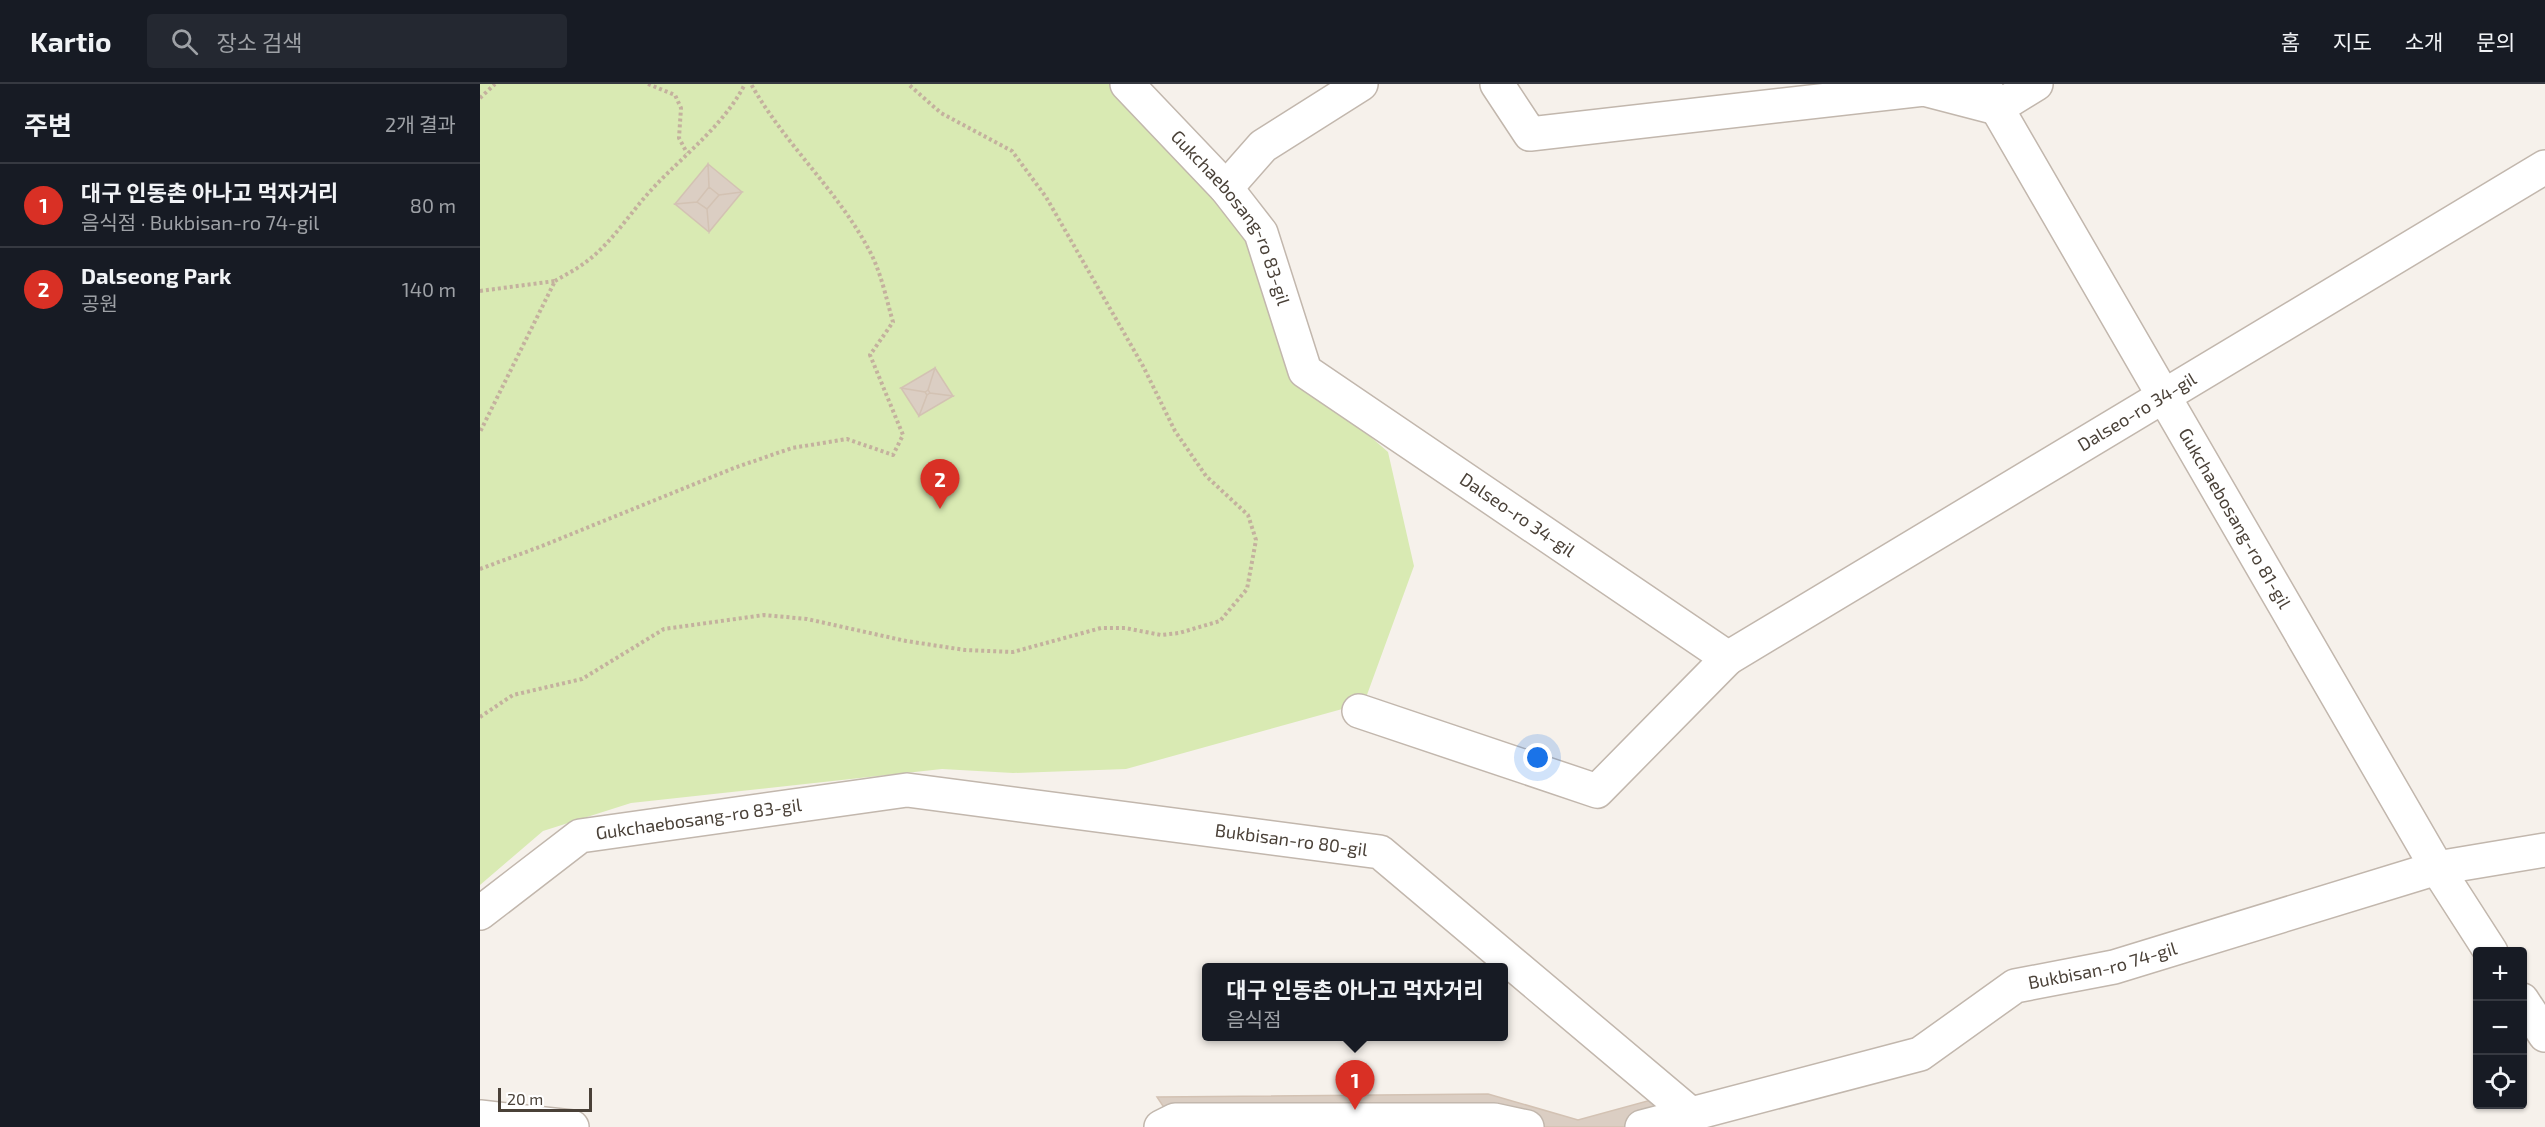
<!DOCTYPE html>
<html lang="ko">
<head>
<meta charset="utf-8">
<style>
	:root { --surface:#171b24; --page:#242831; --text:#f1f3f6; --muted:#9ea1a6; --line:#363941; --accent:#d93025 }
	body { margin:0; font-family:"Exo 2","Noto Sans KR",sans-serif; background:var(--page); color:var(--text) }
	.controls { position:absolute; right:18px; bottom:18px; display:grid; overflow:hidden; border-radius:6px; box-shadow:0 2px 4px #0004 }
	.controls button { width:54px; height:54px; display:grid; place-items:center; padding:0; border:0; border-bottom:2px solid var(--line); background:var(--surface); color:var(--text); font:30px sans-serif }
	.scale { position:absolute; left:18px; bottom:15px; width:94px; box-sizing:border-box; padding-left:6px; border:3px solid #4a4138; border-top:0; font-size:16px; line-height:21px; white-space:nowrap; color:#4a4138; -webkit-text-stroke:4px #fff; paint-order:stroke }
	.you { position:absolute; left:1058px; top:674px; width:21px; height:21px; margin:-15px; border:4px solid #fff; border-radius:50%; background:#1a73e8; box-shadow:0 0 0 9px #1a73e833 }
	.badge { display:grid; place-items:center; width:39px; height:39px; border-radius:50%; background:var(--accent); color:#fff; font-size:20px; font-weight:700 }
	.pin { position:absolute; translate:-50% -50px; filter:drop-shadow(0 2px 3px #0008) }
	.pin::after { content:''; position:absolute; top:32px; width:21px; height:18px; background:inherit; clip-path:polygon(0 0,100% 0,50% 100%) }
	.popup { position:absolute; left:722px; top:879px; width:306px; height:78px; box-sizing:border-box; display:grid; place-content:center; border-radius:6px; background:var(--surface); filter:drop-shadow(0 2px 4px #0005); font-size:20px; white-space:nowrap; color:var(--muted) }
	.popup b { font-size:22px; color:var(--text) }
	.popup::after { content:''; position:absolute; left:50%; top:100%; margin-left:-12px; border:12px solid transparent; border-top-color:var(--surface) }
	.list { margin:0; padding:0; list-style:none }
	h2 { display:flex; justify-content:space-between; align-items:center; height:78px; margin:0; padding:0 24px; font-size:26px }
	h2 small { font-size:20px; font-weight:400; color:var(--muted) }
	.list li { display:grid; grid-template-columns:39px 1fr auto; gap:18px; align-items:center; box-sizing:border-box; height:84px; padding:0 24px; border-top:2px solid var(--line) }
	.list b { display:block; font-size:22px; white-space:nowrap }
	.list p { margin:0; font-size:20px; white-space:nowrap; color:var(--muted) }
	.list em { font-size:20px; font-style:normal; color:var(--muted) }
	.icon { flex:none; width:33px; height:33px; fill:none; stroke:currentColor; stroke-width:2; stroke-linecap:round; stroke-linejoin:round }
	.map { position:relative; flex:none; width:2065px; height:1043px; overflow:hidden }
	header { display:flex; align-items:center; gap:36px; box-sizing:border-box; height:84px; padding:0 30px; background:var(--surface); border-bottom:2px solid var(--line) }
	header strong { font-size:28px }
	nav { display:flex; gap:33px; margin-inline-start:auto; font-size:21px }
	.search { width:420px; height:54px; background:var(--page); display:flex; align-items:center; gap:15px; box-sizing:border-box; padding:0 21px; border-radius:6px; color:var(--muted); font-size:22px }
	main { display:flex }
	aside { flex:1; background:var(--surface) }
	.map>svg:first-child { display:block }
	.green { fill:#d9eab3 }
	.building { fill:#dbcec3; stroke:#d3c2b3; stroke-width:1.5 }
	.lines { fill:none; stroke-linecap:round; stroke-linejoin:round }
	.minor-casing { stroke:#c2b7ad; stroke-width:36 }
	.path { stroke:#c4b19e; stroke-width:4; stroke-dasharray:3 3; stroke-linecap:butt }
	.minor { stroke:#fff; stroke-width:33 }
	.labels { text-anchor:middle; stroke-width:5; stroke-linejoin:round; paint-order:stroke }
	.street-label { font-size:18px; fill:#4a4138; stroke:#fff }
</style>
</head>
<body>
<header>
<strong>Kartio</strong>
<div class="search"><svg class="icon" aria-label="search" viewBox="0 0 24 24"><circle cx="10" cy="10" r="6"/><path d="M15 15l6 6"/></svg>장소 검색</div>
<nav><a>홈</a><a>지도</a><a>소개</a><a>문의</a></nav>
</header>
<main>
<aside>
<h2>주변<small>2개 결과</small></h2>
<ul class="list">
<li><span class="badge">1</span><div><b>대구 인동촌 아나고 먹자거리</b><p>음식점 · Bukbisan-ro 74-gil</p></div><em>80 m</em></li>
<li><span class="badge">2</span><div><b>Dalseong Park</b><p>공원</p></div><em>140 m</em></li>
</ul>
</aside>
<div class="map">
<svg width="2065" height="1043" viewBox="0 0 2065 1043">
	<rect width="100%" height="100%" fill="#f6f1eb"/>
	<path class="green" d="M0 0H632L756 137 797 219 836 305 908 368 934 482 884 619 646 685 533 689 462 685 151 719 63 747 0 801Z"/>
	<path class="building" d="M228 80 262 108 229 148 195 120Z
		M228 80 262 108 239 111 229 103Z
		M228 80 229 103 217 118 195 120Z
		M229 103 239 111 227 125 217 118Z
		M262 108 229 148 227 125 239 111Z
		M217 118 227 125 229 148 195 120Z
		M455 284 473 312 439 332 421 304Z
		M455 284 473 312 450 309 448 306Z
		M455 284 448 306 445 308 421 304Z
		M421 304 445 308 447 311 439 332Z
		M450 309 473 312 439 332 447 311Z
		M1008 1010 1098 1036 1171 1016 1200 1043H697L677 1013Z"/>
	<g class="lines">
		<defs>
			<g id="minor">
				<path id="s1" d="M647 0 746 104 781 149 825 287 1248 574 2065 83"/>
				<path d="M1017 0 1050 50 1444 5 1517 24 1556 0"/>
				<path id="s2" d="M1503 0 1957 784 2011 868"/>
				<path d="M746 104 783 62 881 0"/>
				<path d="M879 627 1117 707 1248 574"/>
				<path id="s3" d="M0 829 100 752 427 706 900 768 1211 1030"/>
				<path d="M2042 916 2065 951"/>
				<path d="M0 1033 92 1043"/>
				<path d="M681 1043 695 1036H1014L1047 1043"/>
				<path id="s4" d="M1162 1043 1440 970 1535 902 1634 883 1957 784 2065 766"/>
			</g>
		</defs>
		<use href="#minor" class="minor-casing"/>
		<path class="path" d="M168 0 195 11 201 24 199 54 207 69
			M0 14 15 0
			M75 197C85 191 97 185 106 178 133 158 151 127 174 103 205 70 244 41 265 0
			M0 207 75 197 0 348
			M0 485 62 462 254 384 312 364 367 355 413 371 423 351 390 271 413 238C406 214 401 187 388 164 356 105 304 59 271 0
			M0 633 33 611 102 595 184 545 284 531 327 535 426 557 485 566 533 568 621 544H645L681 551 699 549 740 537 767 505 776 456 768 431 726 392 695 347 663 282 566 113 532 67 461 29 428 0"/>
		<use href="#minor" class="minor"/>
	</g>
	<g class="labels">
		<g class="street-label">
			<text dy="6" stroke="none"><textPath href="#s1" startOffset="172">Gukchaebosang-ro 83-gil</textPath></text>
			<text dy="6" stroke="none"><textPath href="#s1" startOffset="1334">Dalseo-ro 34-gil</textPath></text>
			<text dy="6" stroke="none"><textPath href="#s1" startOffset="602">Dalseo-ro 34-gil</textPath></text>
			<text dy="6" stroke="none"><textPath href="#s2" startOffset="502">Gukchaebosang-ro 81-gil</textPath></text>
			<text dy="6" stroke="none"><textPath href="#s3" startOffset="246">Gukchaebosang-ro 83-gil</textPath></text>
			<text dy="6" stroke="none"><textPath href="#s3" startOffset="844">Bukbisan-ro 80-gil</textPath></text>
			<text dy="6" stroke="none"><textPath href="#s4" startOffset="494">Bukbisan-ro 74-gil</textPath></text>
		</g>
	</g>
</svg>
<div class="controls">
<button>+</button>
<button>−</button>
<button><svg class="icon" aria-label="locate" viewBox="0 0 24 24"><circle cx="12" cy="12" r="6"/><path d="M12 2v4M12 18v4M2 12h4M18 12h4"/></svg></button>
</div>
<div class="scale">20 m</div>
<div class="you"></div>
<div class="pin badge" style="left:875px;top:1026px">1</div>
<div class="popup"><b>대구 인동촌 아나고 먹자거리</b>음식점</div>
<div class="pin badge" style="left:460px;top:425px">2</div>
</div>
</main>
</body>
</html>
